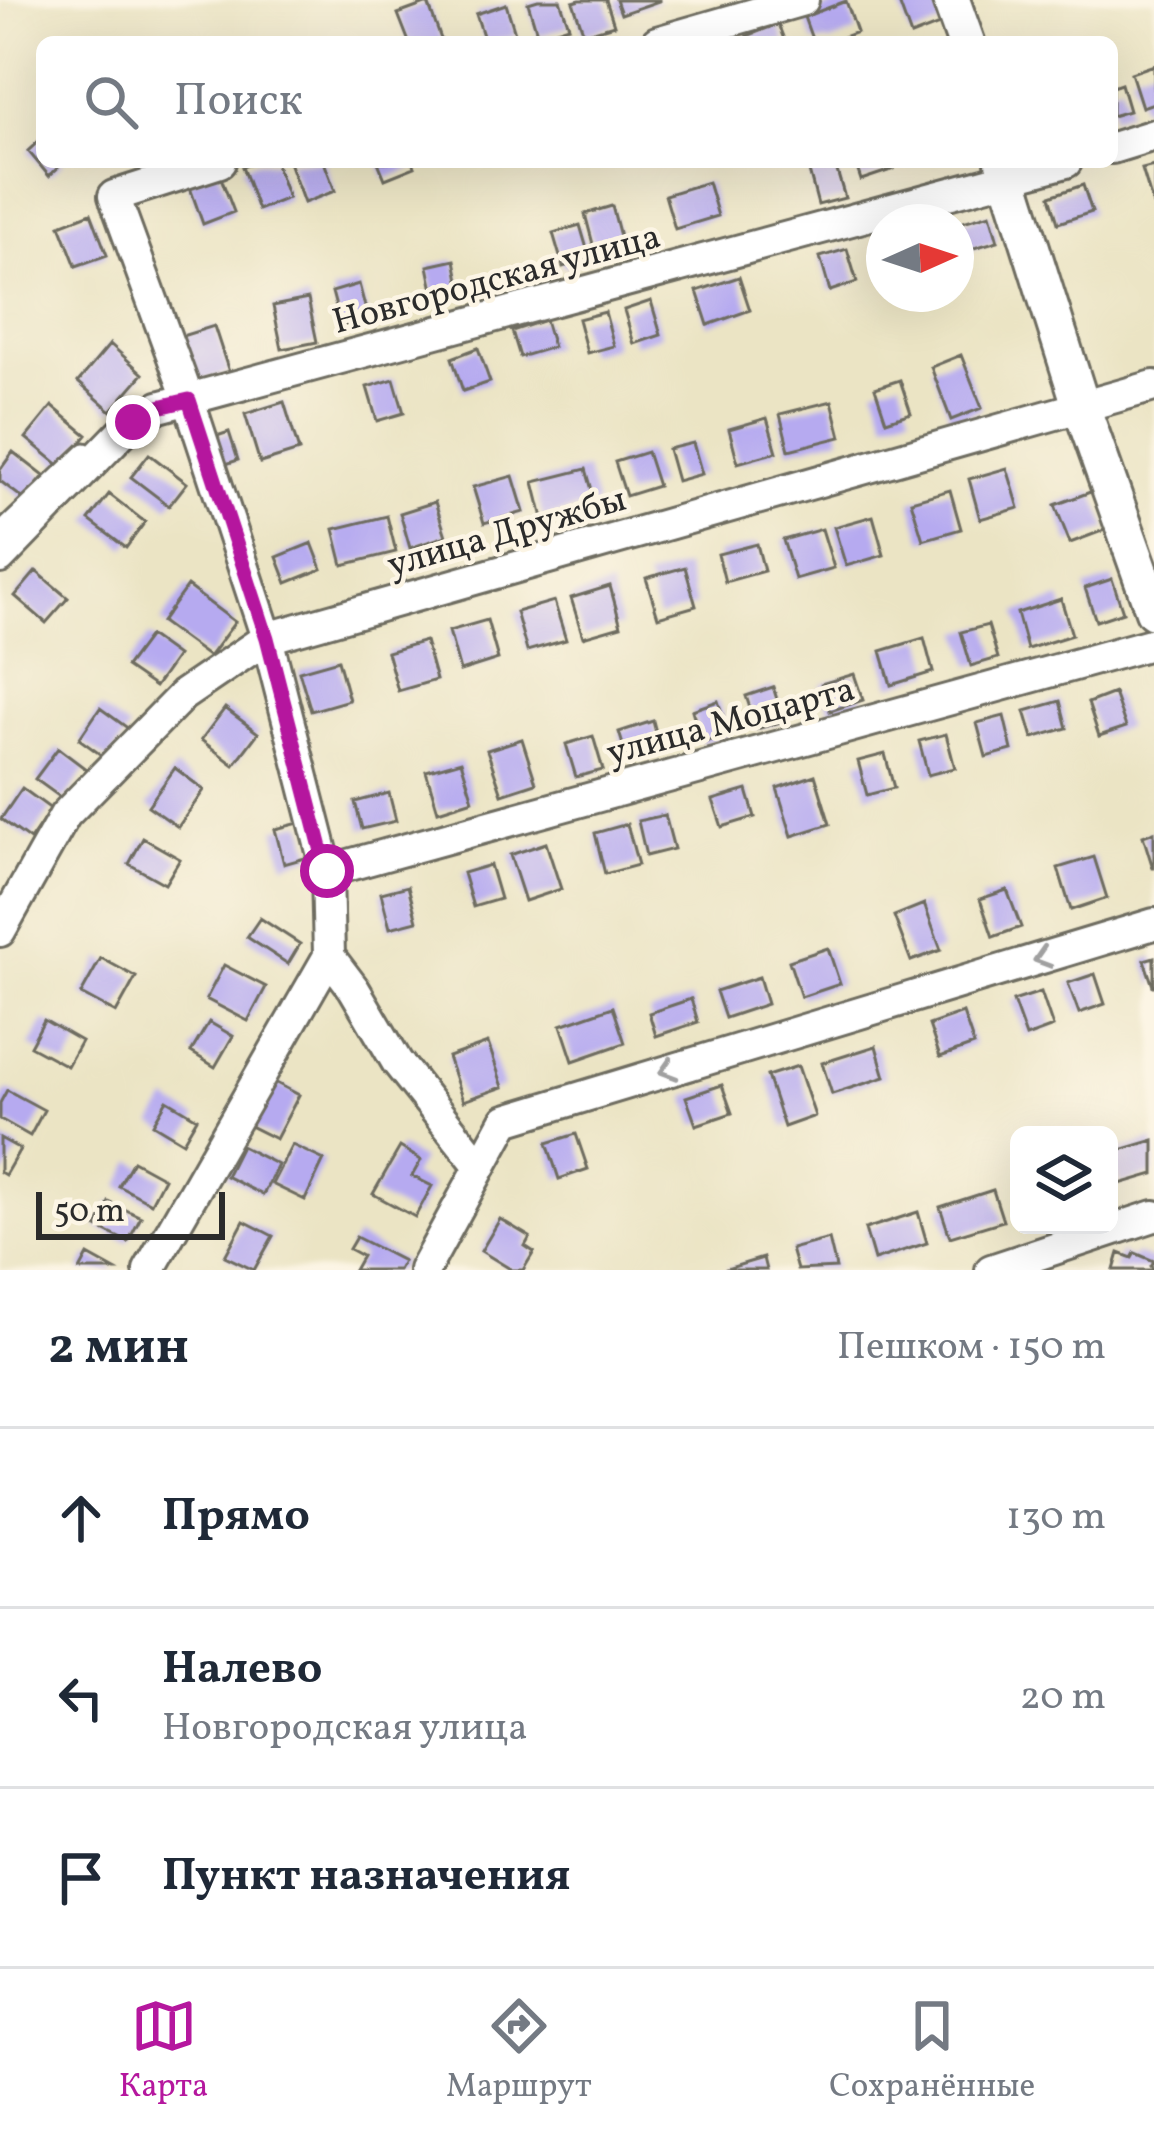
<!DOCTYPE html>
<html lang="ru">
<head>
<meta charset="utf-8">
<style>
	:root { --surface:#fff; --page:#f6f6f7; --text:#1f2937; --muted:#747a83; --line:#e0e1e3; --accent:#b5179e }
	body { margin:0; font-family:Vollkorn,serif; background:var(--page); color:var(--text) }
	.controls { position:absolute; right:36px; bottom:36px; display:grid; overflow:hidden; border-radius:18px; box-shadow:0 12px 48px #0002 }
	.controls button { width:108px; height:108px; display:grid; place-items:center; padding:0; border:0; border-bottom:3px solid var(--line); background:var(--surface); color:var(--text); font:60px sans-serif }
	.compass { position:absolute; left:866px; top:204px; width:108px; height:108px; border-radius:50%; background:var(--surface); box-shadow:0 12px 48px #0002; rotate:87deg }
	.scale { position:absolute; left:36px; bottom:30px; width:189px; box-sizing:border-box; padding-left:12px; border:6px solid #2b2b2b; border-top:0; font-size:33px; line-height:42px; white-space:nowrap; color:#2b2b2b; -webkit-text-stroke:9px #fcf5e5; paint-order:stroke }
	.stop { position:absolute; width:36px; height:36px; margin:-27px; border:9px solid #b5179e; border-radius:50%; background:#fff }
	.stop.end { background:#b5179e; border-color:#fff; box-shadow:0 3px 12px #0008 }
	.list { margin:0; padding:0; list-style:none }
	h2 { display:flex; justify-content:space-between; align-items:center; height:156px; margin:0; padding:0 48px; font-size:51px }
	h2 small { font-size:39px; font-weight:400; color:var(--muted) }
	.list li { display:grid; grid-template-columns:78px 1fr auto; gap:36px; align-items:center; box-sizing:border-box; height:180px; padding:0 48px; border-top:3px solid var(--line) }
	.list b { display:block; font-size:45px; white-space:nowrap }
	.list p { margin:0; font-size:39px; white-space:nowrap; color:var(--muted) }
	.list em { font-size:39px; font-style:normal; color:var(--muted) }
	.icon { flex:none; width:66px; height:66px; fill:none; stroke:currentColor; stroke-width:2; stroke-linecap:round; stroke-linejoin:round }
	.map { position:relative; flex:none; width:1154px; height:1270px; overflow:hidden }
	.search { position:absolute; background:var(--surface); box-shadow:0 12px 48px #0002; left:36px; right:36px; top:36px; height:132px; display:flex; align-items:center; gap:30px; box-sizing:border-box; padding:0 42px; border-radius:18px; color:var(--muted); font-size:45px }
	.sheet { height:696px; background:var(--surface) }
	nav { display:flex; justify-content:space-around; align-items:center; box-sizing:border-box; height:168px; border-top:3px solid var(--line); background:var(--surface); font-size:33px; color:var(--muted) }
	nav a { display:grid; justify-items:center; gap:6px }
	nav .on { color:var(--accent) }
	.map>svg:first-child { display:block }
	.building { fill:#b6aaf0 }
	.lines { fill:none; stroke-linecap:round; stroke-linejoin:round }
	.service-casing { stroke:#6e6c61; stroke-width:21 }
	.minor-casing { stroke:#6e6c61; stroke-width:36 }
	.tertiary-casing { stroke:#6e6c61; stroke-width:42 }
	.service { stroke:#fff; stroke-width:15 }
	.minor { stroke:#fff; stroke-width:30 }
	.tertiary { stroke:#fff; stroke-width:36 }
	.oneway { stroke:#a0a0a0 }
	.route { stroke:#b5179e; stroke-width:15 }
	.labels { text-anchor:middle; stroke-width:9; stroke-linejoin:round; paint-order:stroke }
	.street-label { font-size:36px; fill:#2b2b2b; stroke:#fcf5e5 }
</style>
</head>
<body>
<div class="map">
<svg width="1154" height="1270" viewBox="0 0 1154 1270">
	<rect width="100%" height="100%" fill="#fcf5e5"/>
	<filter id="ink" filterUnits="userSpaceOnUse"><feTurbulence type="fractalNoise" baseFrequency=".00833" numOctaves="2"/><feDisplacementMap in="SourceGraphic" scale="24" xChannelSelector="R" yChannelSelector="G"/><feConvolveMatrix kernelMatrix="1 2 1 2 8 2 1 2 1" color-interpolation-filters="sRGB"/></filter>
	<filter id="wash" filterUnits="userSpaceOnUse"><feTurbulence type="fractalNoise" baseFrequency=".004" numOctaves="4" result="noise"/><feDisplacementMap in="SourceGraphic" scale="48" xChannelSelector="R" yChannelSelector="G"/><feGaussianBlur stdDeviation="2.7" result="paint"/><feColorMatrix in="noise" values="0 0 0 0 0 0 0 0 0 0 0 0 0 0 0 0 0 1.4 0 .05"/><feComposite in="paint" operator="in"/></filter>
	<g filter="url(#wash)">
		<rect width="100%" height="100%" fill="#ebe4c4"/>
		<g id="blocks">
			<path class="building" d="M538 0H560L569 26 538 36 528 3Z
				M580 0H606L614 25 584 34 573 2Z
				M616 0H659V1L621 14Z
				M898 0H933L942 24 911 36Z
				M846 1 857 32 830 42H813L804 17Z
				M428 3 442 42H409L398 14Z
				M506 4 516 36 485 42 476 14Z
				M778 24 785 42H750L747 36Z
				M1154 65V103L1142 107 1131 73Z
				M1121 84 1129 111 1112 116V87Z
				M42 138V162H64L49 176 28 151Z
				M256 162H275L288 198 258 210 242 167Z
				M289 162H324L335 191 304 203Z
				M378 162H413L415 167 385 179Z
				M855 162H892L894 169 861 180Z
				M835 164 845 198 818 205 809 171Z
				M1154 166V204L1153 205 1142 169Z
				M218 170 234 212 203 224 188 182Z
				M708 182 718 216 675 229 665 195Z
				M1083 185 1092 212 1058 223 1050 196Z
				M612 206 621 240 594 248 585 214Z
				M91 213 107 255 76 266 60 225Z
				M990 214 998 241 964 251 956 224Z
				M580 225 590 259 563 267 553 233Z
				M847 249 857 282 830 291 820 257Z
				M455 260 462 295 435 300 428 266Z
				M739 277 750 310 708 325 697 291Z
				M359 284 368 318 341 326 332 292Z
				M308 299 317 342 282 349 273 306Z
				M651 301 661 335 634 344 624 310Z
				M605 312 614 346 587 353 578 319Z
				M545 320 553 347 520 357 512 331Z
				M214 326 229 372 197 382 182 336Z
				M110 344 143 374 111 411 78 382Z
				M478 348 490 382 463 391 452 358Z
				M961 355 982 408 951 420 931 367Z
				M394 379 404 413 377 421 367 387Z
				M900 380 911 413 886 421 875 388Z
				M832 401 841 437 789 450 780 414Z
				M284 402 299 451 260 463 245 414Z
				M52 406 87 435 61 467 26 438Z
				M767 418 777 452 738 463 729 429Z
				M229 432 238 460 217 467 208 439Z
				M693 443 702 474 677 481 668 449Z
				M13 452 44 476 25 500 0 481V470Z
				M647 452 658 486 626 496 615 462Z
				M149 454 187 483 169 506 131 477Z
				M1007 468 1019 508 980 519 969 479Z
				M586 469 596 504 543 518 534 482Z
				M513 476 524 512 484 523 473 487Z
				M950 490 961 529 923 540 911 501Z
				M1093 491 1107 529 1070 543 1055 505Z
				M109 494 145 522 126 548 89 520Z
				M435 502 446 536 410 548 400 513Z
				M387 516 396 552 343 565 334 529Z
				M873 516 884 555 846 566 834 527Z
				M822 529 834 568 795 579 783 540Z
				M312 543 322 569 287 583 277 557Z
				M757 544 764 571 725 582 718 554Z
				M685 567 696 606 658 617 646 578Z
				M36 571 68 598 46 623 15 596Z
				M1112 579 1123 612 1096 621 1085 588Z
				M187 586 235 622 209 657 161 622Z
				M610 586 621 626 583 637 571 598Z
				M1061 599 1072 635 1027 649 1017 613Z
				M554 601 566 640 527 651 516 612Z
				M487 620 498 659 460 671 449 631Z
				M988 625 998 658 971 666 961 632Z
				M149 636 177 656 155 687 126 667Z
				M924 638 933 672 891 685 881 651Z
				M425 641 436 680 398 691 387 652Z
				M338 660 349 700 311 711 299 671Z
				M854 674 863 700 830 711 821 684Z
				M773 687 784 721 757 729 746 696Z
				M1114 693 1126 727 1099 736 1088 703Z
				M718 701 729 735 702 743 692 710Z
				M1060 701 1067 728 1033 738 1025 711Z
				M100 708 129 729 108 760 79 739Z
				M225 708 258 733 234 765 201 740Z
				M1004 716 1012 750 986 757 977 723Z
				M653 721 660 748 627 758 619 732Z
				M946 734 955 768 928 775 919 741Z
				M593 736 603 770 576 777 566 744Z
				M522 739 536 783 502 794 487 750Z
				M58 748 86 769 64 800 35 779Z
				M885 754 894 788 867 795 858 761Z
				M461 761 473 800 438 811 426 771Z
				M175 768 204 790 178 827 148 806Z
				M815 775 830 824 792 836 777 788Z
				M22 788 51 809 30 840 1 819Z
				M747 790 755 817 722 827 713 800Z
				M389 793 396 821 362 829 355 802Z
				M665 815 674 849 646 856 638 821Z
				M303 822 312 856 284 864 275 829Z
				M627 824 638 865 605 874 595 833Z
				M1154 832V868H1153L1143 836Z
				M143 838 180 859 165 884 129 864Z
				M546 843 561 889 525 901 510 855Z
				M1094 857 1107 898 1071 910 1058 868Z
				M490 865 500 899 473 907 463 873Z
				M408 886 417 921 390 928 381 893Z
				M1007 890 1021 927 993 937 980 899Z
				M924 904 941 950 911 961 894 916Z
				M260 918 300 944 288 964 247 937Z
				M828 948 840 984 801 997 789 961Z
				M1154 957V986H1153L1144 960Z
				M101 958 136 977 116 1013 81 994Z
				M224 965 266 987 248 1021 206 999Z
				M1095 974 1105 1004 1079 1013 1068 983Z
				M759 977 767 1004 725 1018 716 991Z
				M1041 992 1053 1027 1026 1037 1013 1001Z
				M691 999 698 1022 656 1036 649 1013Z
				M613 1007 625 1043 573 1061 561 1025Z
				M963 1013 974 1045 940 1057 929 1025Z
				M44 1020 81 1041 67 1066 30 1046Z
				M209 1022 233 1036 215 1067 191 1052Z
				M488 1043 503 1087 463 1101 448 1057Z
				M876 1046 885 1077 832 1094 822 1063Z
				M798 1066 815 1116 784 1127 767 1076Z
				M263 1076 299 1095 276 1139 240 1121Z
				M722 1085 732 1113 696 1125 686 1097Z
				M7 1090 44 1110 30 1136 0 1119V1103Z
				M167 1100 197 1118 183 1142 153 1124Z
				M576 1134 588 1169 559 1179 547 1143Z
				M0 1138 20 1149 5 1175 0 1172Z
				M1154 1140V1174L1120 1184 1110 1153Z
				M292 1145 324 1160 305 1200 272 1184Z
				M241 1146 278 1165 263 1195 226 1176Z
				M400 1147 421 1160 412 1176 432 1186 415 1217 373 1194Z
				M133 1161 164 1178 151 1203 119 1186Z
				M993 1190 1003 1221 950 1237 940 1207Z
				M109 1202 141 1217 128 1242 97 1227Z
				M918 1212 927 1243 874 1260 865 1229Z
				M500 1219 530 1237 525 1246 534 1252 523 1270H512L481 1251Z
				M244 1221 273 1236 254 1270 225 1256Z
				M356 1237 403 1261 398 1270H354L362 1256 349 1249Z
				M829 1239 836 1268 797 1270 791 1249Z
				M1119 1253 1132 1258 1135 1253 1154 1261 1151 1266 1154 1270H1114Z
				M88 1255 115 1270H80Z
				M763 1258 766 1270H726V1269Z"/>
		</g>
	</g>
	<g filter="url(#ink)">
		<use href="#blocks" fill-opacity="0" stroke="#6e6c61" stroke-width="3"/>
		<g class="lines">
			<defs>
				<path id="service" d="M0 532 85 451"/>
				<path id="minor" d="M657 42 803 0
					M1112 148 1154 135
					M220 162 114 196 189 401 267 638 327 871 329 956 354 989 397 1062 480 1166
					M0 558 133 421 159 407 1066 162
					M327 871 1154 643
					M0 931 65 815 183 695 267 638 1154 386
					M149 1270 329 956
					M424 1270 506 1120 1154 924
					M991 1270 1154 1216"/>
				<path id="tertiary" d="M951 0 966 42
					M1004 162 1081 406 1154 611"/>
			</defs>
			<use href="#service" class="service-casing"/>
			<use href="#minor" class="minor-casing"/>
			<use href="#tertiary" class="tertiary-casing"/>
			<use href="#service" class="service"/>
			<use href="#minor" class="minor"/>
			<use href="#tertiary" class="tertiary"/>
		</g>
		<defs><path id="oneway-chevron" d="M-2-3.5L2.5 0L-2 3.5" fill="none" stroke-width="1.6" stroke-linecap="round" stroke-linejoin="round" transform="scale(3)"/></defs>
		<g class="oneway">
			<use href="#oneway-chevron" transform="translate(1042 958) rotate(163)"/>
			<use href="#oneway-chevron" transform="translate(668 1070) rotate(163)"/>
		</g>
	</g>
	<g class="lines" filter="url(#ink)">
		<path class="route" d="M133 422 159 407 189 400 267 638 327 871"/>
	</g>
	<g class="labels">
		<g class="street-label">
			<text transform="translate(496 277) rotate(-15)" y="13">Новгородская улица</text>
			<text transform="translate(506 530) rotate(-16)" y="13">улица Дружбы</text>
			<text transform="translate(730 719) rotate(-15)" y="13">улица Моцарта</text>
		</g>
	</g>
</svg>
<div class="controls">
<button><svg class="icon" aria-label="layers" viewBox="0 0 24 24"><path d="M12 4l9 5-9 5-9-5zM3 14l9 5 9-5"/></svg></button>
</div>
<svg class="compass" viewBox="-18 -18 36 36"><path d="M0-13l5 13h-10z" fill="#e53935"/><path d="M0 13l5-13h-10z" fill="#747a83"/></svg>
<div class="scale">50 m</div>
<div class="stop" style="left:327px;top:871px"></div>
<div class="stop end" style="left:133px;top:422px"></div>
<div class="search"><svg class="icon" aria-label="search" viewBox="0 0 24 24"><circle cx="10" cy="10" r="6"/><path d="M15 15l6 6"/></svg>Поиск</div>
</div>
<section class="sheet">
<h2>2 мин<small>Пешком · 150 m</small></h2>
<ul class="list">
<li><svg class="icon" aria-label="ahead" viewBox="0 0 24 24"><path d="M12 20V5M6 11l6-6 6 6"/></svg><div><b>Прямо</b></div><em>130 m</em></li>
<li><svg class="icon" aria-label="left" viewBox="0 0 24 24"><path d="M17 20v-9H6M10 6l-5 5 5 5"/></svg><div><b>Налево</b><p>Новгородская улица</p></div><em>20 m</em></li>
<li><svg class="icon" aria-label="arrive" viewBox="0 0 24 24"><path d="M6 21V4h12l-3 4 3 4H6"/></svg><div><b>Пункт назначения</b></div></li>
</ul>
</section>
<nav>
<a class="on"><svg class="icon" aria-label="map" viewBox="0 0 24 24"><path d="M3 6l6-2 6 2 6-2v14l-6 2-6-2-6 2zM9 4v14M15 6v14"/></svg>Карта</a>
<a><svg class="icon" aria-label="directions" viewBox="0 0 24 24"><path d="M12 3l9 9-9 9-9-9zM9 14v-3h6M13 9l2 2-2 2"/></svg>Маршрут</a>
<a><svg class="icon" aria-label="saved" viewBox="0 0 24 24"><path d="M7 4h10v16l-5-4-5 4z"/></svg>Сохранённые</a>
</nav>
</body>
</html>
